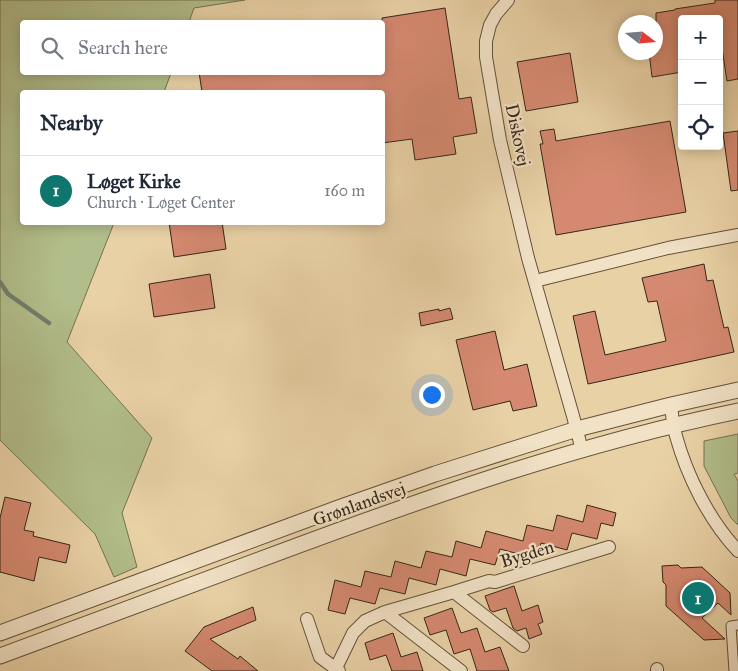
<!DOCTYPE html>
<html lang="en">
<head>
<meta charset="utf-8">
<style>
	:root { --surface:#fff; --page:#f6f6f7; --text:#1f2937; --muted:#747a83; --line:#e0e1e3; --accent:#0f766e }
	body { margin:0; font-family:"IM FELL Great Primer",serif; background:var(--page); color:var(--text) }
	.controls { position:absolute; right:15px; top:15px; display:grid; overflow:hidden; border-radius:5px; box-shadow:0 2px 12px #0003 }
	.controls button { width:45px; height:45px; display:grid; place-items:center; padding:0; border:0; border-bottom:1px solid var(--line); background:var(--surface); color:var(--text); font:25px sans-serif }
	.compass { position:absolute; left:618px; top:15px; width:45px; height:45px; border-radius:50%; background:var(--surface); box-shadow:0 2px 12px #0003; rotate:106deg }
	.you { position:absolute; left:431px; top:394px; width:18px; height:18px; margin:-12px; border:4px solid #fff; border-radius:50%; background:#1a73e8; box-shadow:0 0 0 8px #1a73e833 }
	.badge { display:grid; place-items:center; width:32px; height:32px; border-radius:50%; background:var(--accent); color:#fff; font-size:16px; font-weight:700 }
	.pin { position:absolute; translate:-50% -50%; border:2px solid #fff; box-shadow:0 1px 5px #0006 }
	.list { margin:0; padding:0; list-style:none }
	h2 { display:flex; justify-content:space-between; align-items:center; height:65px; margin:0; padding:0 20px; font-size:21px }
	h2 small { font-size:16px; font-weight:400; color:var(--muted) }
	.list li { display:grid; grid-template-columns:32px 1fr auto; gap:15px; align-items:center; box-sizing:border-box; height:70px; padding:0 20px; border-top:1px solid var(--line) }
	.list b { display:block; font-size:19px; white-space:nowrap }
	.list p { margin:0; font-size:16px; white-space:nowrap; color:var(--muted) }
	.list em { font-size:16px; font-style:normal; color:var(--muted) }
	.icon { flex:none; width:28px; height:28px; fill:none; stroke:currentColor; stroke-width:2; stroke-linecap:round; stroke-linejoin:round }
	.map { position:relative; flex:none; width:738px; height:671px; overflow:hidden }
	.search { position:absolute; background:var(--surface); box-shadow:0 2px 12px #0003; left:20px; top:20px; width:365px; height:55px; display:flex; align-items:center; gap:12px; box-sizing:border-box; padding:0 18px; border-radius:5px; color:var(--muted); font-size:19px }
	.panel { position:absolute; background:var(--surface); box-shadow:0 2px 12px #0003; left:20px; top:90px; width:365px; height:135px; border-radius:5px }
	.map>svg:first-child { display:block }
	.green { fill:#b1bd8a; stroke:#747252 }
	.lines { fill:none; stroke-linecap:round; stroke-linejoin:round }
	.stream { stroke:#717e6b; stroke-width:4.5 }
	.building { fill:#d58970; stroke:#362719 }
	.pedestrian-casing { stroke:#63523c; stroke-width:11 }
	.minor-casing { stroke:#63523c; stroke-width:14 }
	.tertiary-casing { stroke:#63523c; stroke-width:17 }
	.pedestrian { stroke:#f1e1c5; stroke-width:9 }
	.minor { stroke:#f1e1c5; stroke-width:12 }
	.tertiary { stroke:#f1e1c5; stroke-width:15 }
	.labels { text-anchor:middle; stroke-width:4.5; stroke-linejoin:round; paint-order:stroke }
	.street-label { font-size:18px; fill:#362719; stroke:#f1e1c5 }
</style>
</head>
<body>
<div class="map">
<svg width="738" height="671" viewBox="0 0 738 671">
	<rect width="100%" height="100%" fill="#e9d1a6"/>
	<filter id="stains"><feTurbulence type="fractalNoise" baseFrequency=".004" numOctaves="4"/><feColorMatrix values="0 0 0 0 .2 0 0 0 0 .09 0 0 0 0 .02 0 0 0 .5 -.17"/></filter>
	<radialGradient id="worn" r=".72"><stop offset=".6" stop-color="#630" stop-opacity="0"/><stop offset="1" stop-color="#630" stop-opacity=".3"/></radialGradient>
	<path class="green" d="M0 0H245L194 8 189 22H22V72L171 73 164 92H22V222L114 223 67 342 152 438 122 513 137 567 114 577 95 534 0 440Z
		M738 434V473L734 474 738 481V525L731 518 704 466V441Z"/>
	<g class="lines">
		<path class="stream" d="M0 282 8 294 49 323"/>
	</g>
	<path class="building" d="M715 0H738V79L727 81 722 48 719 49V19H682V72L652 77 649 52H656V13L675 10V9L715 3Z
		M445 8 459 99 471 97 477 133 453 137 456 154 415 160 412 139 382 143V92H202L199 72H382V18Z
		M570 53 578 102 526 111 517 62Z
		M670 121 686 212 556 235 540 144H543L540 131 554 129 556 141Z
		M738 131V190L731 191 723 133Z
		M169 222H222L226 249 174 257Z
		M704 264 707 281 713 280 724 328 728 327 734 352 588 384 573 316 595 311 605 355 666 341 657 301 648 302 642 278Z
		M210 274 215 308 154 317 149 284Z
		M450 308 453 319 421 326 419 313 439 309V311Z
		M495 331 504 370 527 364 537 406 513 411 510 401 473 410 456 340Z
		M5 497 31 503 24 530 34 532 33 536 70 545 66 563 39 557 34 581 0 572V518Z
		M587 505 616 513 613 526 601 523 597 539 572 533 567 550 541 543 537 559 500 549 495 565 470 559 466 576 440 569 436 585 409 578 405 594 380 588 375 604 350 598 345 614 328 610 335 580 361 587 365 571 391 577 395 561 421 568 426 551 452 557 456 541 481 548 486 531 523 541 527 525 553 531 557 515 583 522Z
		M678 565 681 568 702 567 730 593 731 615 718 603 702 618 725 639 704 640 666 606V585L663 582 662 566Z
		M514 586 522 611 538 605 543 622 538 624 542 634 529 639 526 628 517 631 513 628 506 608 493 612 490 610 485 596Z
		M253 607 256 620 210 639 238 659 240 656 258 671H212L185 651 204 627Z
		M452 608 461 633 477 628 485 652 500 647 509 671H477L470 649 454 654 446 630 430 635 424 618Z
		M393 633 401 657 417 652 423 671H392L386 655 370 660 365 643Z"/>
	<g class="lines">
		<defs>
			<path id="pedestrian" d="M734 671 731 626 738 625"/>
			<path id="minor" d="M508 0 496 14 490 25 486 41V57L500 140 528 258 573 416 582 450
				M535 281 668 248 738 235
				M671 405C672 415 673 426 676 436 687 476 709 520 738 551
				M454 592 523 646
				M385 612 461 671
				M307 619 320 657 339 671
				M336 668 353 633 365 621 385 612 454 592 489 581 495 582 609 547
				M657 669V671"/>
			<path id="tertiary" d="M0 633 341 507 435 474 577 429 671 405 738 390
				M0 656C94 621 188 586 283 551 431 496 582 443 738 411"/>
		</defs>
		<use href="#pedestrian" class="pedestrian-casing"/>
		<use href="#minor" class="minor-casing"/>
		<use href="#tertiary" class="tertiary-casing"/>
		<use href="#pedestrian" class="pedestrian"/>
		<use href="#minor" class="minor"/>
		<use href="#tertiary" class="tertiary"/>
	</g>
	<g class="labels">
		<g class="street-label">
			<text transform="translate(518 135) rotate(78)" y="6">Diskovej</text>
			<text transform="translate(359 504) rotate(-20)" y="6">Grønlandsvej</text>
			<text transform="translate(527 554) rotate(-17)" y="6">Bygden</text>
		</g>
	</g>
	<rect width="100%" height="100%" filter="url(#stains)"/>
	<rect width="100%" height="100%" fill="url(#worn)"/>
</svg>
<div class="controls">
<button>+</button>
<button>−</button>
<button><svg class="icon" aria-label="locate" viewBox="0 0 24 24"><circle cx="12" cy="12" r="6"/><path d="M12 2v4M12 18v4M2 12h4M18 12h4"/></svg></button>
</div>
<svg class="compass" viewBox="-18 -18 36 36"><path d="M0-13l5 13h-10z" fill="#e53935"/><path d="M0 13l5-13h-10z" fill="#747a83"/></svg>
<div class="you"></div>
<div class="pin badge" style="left:698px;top:598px">1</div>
<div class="search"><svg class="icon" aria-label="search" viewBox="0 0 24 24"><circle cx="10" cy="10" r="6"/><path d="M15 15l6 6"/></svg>Search here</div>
<section class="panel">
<h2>Nearby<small></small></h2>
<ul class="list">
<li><span class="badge">1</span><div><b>Løget Kirke</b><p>Church · Løget Center</p></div><em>160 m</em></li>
</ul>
</section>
</div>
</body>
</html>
